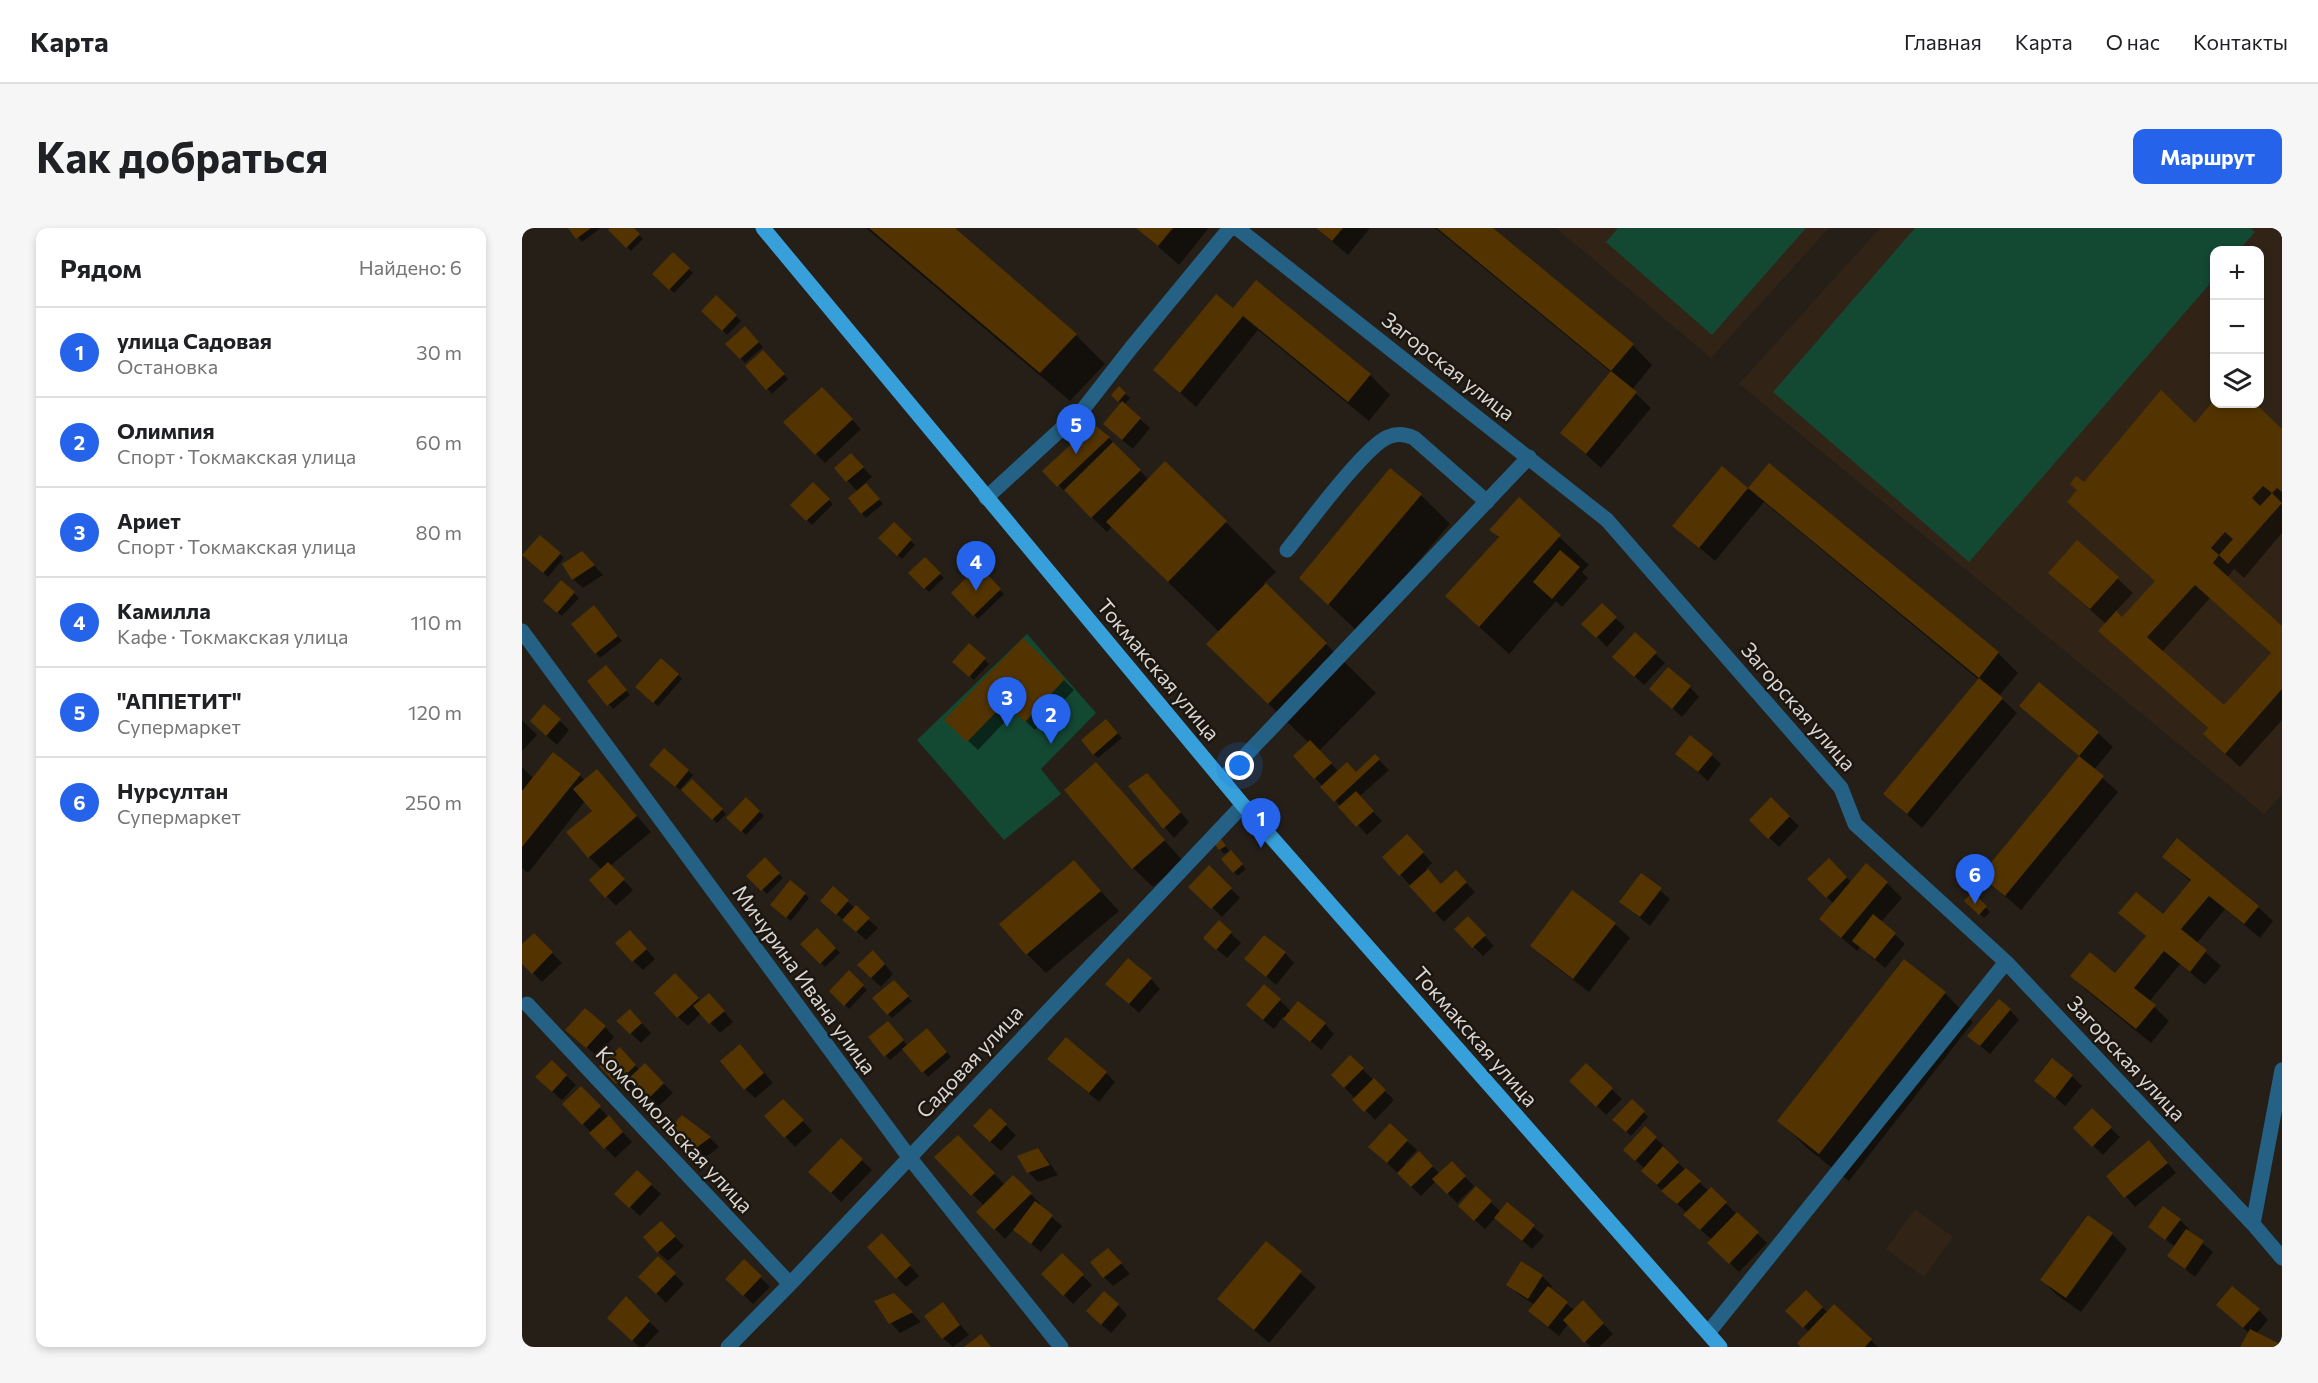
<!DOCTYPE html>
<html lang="ru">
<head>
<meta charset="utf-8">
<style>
	:root { --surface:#fff; --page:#f6f6f6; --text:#202124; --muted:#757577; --line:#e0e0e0; --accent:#2563eb }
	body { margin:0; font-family:Commissioner,sans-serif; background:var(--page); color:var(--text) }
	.controls { position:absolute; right:18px; top:18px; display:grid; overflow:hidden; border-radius:12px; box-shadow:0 3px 9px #0003 }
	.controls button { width:54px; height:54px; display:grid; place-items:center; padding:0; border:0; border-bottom:2px solid var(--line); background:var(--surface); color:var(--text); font:30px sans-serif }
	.you { position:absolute; left:718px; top:538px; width:21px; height:21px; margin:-15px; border:4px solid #fff; border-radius:50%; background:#1a73e8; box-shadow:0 0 0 9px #1a73e833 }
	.badge { display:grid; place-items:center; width:39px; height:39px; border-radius:50%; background:var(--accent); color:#fff; font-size:20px; font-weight:700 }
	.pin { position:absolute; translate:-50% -50px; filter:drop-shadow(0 2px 3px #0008) }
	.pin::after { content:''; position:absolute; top:32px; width:21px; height:18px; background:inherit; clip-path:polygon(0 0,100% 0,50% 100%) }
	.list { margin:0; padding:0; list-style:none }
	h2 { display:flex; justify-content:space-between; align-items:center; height:78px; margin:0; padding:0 24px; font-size:26px }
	h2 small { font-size:20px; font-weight:400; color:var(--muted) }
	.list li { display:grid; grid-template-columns:39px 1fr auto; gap:18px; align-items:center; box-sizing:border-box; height:90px; padding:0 24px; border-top:2px solid var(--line) }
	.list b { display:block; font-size:22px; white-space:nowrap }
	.list p { margin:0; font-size:20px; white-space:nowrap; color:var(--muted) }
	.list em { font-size:20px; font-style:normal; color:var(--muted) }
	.icon { flex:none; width:33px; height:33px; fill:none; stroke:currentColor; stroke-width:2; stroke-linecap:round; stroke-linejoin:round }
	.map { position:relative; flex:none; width:1760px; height:1119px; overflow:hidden; border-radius:12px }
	header { display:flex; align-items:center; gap:36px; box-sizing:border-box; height:84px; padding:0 30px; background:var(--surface); border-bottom:2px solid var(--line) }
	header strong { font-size:28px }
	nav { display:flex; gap:33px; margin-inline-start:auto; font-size:21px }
	.intro { display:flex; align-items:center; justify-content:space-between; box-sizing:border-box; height:144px; padding:0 36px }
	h1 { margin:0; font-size:42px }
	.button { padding:15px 27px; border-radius:12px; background:var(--accent); color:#fff; font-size:21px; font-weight:700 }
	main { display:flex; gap:36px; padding:0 36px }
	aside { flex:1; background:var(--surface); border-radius:12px; box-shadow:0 3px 9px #0003 }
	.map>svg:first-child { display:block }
	.education { fill:#312417; fill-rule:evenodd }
	.green { fill:#134833 }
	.shadow { fill:#0007; fill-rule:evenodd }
	.building { fill:#533400; fill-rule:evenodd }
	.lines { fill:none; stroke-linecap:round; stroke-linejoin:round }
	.minor { stroke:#246184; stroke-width:15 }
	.major { stroke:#37a0da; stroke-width:15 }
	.labels { text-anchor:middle; stroke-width:5; stroke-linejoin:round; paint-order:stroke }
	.street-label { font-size:21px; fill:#d9d5d1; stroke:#1b160f }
</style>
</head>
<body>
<header>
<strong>Карта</strong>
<nav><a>Главная</a><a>Карта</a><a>О нас</a><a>Контакты</a></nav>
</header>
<div class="intro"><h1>Как добраться</h1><a class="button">Маршрут</a></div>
<main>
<aside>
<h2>Рядом<small>Найдено: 6</small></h2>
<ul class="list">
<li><span class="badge">1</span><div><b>улица Садовая</b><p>Остановка</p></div><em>30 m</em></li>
<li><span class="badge">2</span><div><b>Олимпия</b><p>Спорт · Токмакская улица</p></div><em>60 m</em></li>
<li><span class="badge">3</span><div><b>Ариет</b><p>Спорт · Токмакская улица</p></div><em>80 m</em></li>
<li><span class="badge">4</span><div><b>Камилла</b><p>Кафе · Токмакская улица</p></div><em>110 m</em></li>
<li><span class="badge">5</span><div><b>&quot;АППЕТИТ&quot;</b><p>Супермаркет</p></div><em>120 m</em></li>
<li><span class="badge">6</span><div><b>Нурсултан</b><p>Супермаркет</p></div><em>250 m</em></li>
</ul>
</aside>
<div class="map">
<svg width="1760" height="1119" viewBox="0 0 1760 1119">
	<rect width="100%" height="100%" fill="#251f18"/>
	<path class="education" d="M1034 0H1307L1189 130Z
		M1358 0H1756L1760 3V566L1742 586 1217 156ZM1692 22H1738V176H1692Z
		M1393 981 1431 1009 1402 1049 1364 1021Z"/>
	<path class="green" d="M1096 0H1284L1190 107 1084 14Z
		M1393 0H1728L1733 4 1717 22H1692V51L1447 334 1251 164Z
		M505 406 574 485 519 541 539 566 482 612 395 512Z"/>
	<path class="shadow" d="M48 0H79L60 14Z
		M90 0H110L121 11 109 23 88 2Z
		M344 0H431L554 107 583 136 548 173Z
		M615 0H687L657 37Z
		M794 0H848L826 27Z
		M913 0H968L1111 117 1130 137 1110 162 1129 180 1079 240 1040 205 1090 145Z
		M151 26 171 45 152 65 132 46Z
		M735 54 848 147 868 167 847 193 736 102 674 179 633 142 712 82Z
		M195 69 219 93 205 107 181 83Z
		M223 100 241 119 223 135 205 116Z
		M241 124 266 151 250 166 225 138Z
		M597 160 608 170 602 177 628 200 611 221 593 206 600 176 591 167Z
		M310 170 339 201 303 235 263 194Z
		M1692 174 1732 176 1760 203V305L1722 350 1712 341 1705 350 1760 400V492L1718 539 1698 521 1687 501 1593 418 1584 396 1543 359 1556 314 1611 365 1593 384 1601 391 1634 354 1562 256 1673 197ZM1688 370 1750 426 1702 479 1640 424Z
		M571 198 587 210 627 252 644 235 754 344 742 355 854 465 797 523 817 544 834 546 853 528 867 542 837 569 860 593 845 607 773 528 787 515 735 465 697 404 590 299 585 304 522 243Z
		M338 236 350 249 343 255 361 276 344 290 328 271 336 264 314 240Z
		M1247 237 1476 425 1496 445 1477 468 1495 485 1400 600 1363 566 1457 452 1242 274 1193 333 1152 298 1200 240 1226 262Z
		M868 242 899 267 928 296 836 404 779 350Z
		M291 256 311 276 290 297 270 277Z
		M997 271 1067 337 1060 344 1066 350 1040 379 1034 373 987 426 954 396 978 311 969 302Z
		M372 296 393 317 380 331 358 310Z
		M38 326 42 330 26 349 2 327Z
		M403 331 422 350 407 364 388 345Z
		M69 334 81 347 61 360 51 351Z
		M457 340 482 366 456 391 431 365Z
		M39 354 57 370 40 388 27 377Z
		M1080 377 1103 399 1085 419 1062 396Z
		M77 384 100 413 78 430 51 397Z
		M1113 406 1143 435 1122 457 1092 429Z
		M501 412 552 462 513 502 493 483 456 522 424 492Z
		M447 417 467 436 452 452 432 434Z
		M88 444 108 467 91 481 67 453Z
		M156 447 160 451 136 478 119 464Z
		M1168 459 1177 469 1160 489 1139 470Z
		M23 478 47 502 35 517 19 503Z
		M1499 478 1576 505 1591 519 1572 542 1596 564 1499 682 1460 648 1558 529Z
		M0 492 15 507 0 523Z
		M589 497 600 510 576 530 572 526Z
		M142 522 171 547 158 562 133 541Z
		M1155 526 1190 527 1199 536 1186 553Z
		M574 536 661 633 631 659 611 640Z
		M0 539 12 551 58 547 63 553 75 543 129 604 88 638 111 662 94 678 69 652 80 642 67 629 72 583 63 573 6 645 0 640Z
		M170 553 204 586 195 595 161 562Z
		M635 556 667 594 652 610 608 559Z
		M224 571 242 588 224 607 206 590Z
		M1249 571 1277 598 1257 619 1229 592Z
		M703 617 707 623 702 626 698 621Z
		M894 617 910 635 904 641 920 657 934 644 953 664 922 694 862 629Z
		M713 628 724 641 716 648 712 644Z
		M1642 629 1736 679 1751 693 1738 710 1703 681 1674 716 1699 738 1683 757 1658 736 1627 774 1647 793 1629 815 1565 763 1550 748 1594 747 1625 709 1598 685 1641 688 1669 654Z
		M243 631 261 650 245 666 227 648Z
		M1307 632 1330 655H1365L1380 670 1359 694 1383 716 1363 740 1338 719 1335 723 1314 705 1312 676 1287 651Z
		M552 634 597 683 524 745 505 726Z
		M687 639 718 670 700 689 668 658Z
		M1120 647 1148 671 1128 698 1099 674Z
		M311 661 356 700 344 712 300 673Z
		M283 666 287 670 269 693 254 681Z
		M1450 666 1468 684 1462 690 1444 673Z
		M946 690 972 718 961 728 934 701Z
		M697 694 719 715 705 730 692 719Z
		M1093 696 1108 710 1067 764 1025 732 1010 718Z
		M295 702 318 725 303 739 281 716Z
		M12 707 40 735 20 754 0 734V719Z
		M117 713 133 731 121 742 111 733Z
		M763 725 772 735 754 757 724 731Z
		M361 734 371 746 359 759 346 747Z
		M327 744 345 762 327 781 309 763Z
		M153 747 179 773 196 776 211 794 198 805 179 785 166 798 156 789Z
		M629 751 638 761 617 785 595 765Z
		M372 754 390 773 370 790 366 786Z
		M742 758 769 783 803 796 812 806 799 822 761 789 752 801 735 787Z
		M1423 765 1451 794 1327 953 1286 921 1257 892Z
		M1488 782 1497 792 1468 826 1457 817Z
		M117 792 129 805 119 815 96 793Z
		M83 799 92 809 75 828 55 811Z
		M370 799 386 818 409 806 429 829 406 849 381 821 368 832 363 827Z
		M98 822 118 842 123 837 151 865 136 879 114 856 104 864 95 855Z
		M228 828 251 855 233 870 223 861Z
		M828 829 872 872 853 892 811 847Z
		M30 834 54 857 40 872 25 859Z
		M1064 837 1100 871 1084 887 1049 853Z
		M537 840 584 845 593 854 577 874Z
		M1550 848 1560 858 1543 878 1514 853Z
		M59 860 110 914 93 930 42 876Z
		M1110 873 1126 889 1109 908 1092 892Z
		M271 882 290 903 273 919 244 888Z
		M468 882 494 907 479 923 462 908Z
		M1570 882 1598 909 1581 927 1553 900Z
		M1123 900 1144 920 1143 921 1163 942 1187 963 1189 961 1245 1015 1217 1044 1187 1015 1190 1012 1172 996 1165 985 1130 953 1123 941 1112 931Z
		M436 909 483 957 491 949 518 975 516 977 540 998 519 1024 492 1001 483 1011 456 984 462 978 415 929Z
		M188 910 197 919 180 932 157 911Z
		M319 912 350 942 319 974 288 944Z
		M885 913 895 922 882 936 884 938 897 925 918 946 930 935 952 958 935 975 914 953 899 968 858 928Z
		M515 921 525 931 536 947 516 954 506 944Z
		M1637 924 1654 945 1613 979 1586 948Z
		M115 944 139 966 118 988 94 966Z
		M954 960 979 984 985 976 1022 1008 1010 1021 974 989 963 1001 948 988Z
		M1566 989 1590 1006 1605 1021 1559 1084 1535 1067 1520 1052Z
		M1658 992 1667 1001 1666 1003 1691 1024 1673 1049 1647 1028 1653 1019 1628 999Z
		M139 995 162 1018 146 1033 136 1024Z
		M744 1015 794 1059 747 1115 697 1071Z
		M369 1017 397 1048 384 1059 375 1050Z
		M540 1027 570 1057 551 1076 521 1046Z
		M136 1030 162 1056 144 1075 118 1049Z
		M596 1032 608 1046 591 1058 582 1049Z
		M222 1033 248 1059 231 1076 205 1051Z
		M1020 1048 1030 1058 1028 1061 1052 1082 1061 1074 1091 1106 1077 1119H1069L1046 1096 1037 1108 1017 1092 1008 1083 1013 1077 996 1066 986 1056Z
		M1284 1064 1306 1085 1312 1078 1356 1119H1281L1287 1104 1265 1083Z
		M372 1067 399 1094 378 1105 369 1095Z
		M104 1071 137 1103 122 1119H117L97 1100Z
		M421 1076 447 1107 431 1119 421 1110Z
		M596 1077 605 1087 589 1105 575 1093Z
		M1737 1082 1746 1092 1734 1106 1758 1119H1720L1727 1105 1705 1086Z"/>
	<path class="building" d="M46 0H69L54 11Z
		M88 0H112L118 6 104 20 86 2Z
		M347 0H433L555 106 518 145Z
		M614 0H651L636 18Z
		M794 0H821L810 13Z
		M915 0H971L1112 116 1089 143Z
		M151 24 168 40 147 62 130 46Z
		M734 52 849 146 826 174 721 88 658 165 631 142 694 66 711 80Z
		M194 67 215 87 200 103 179 83Z
		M223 98 237 114 218 131 203 116Z
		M241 122 263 146 244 162 223 138Z
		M1089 143 1115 164 1064 226 1038 205Z
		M597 158 604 165 596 174 589 167Z
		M300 159 331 191 293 227 261 194Z
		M1639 162 1673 195 1692 172V176H1734L1760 201V264L1755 260 1750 265 1741 258 1730 270 1738 278 1750 265 1760 275 1706 336 1697 327 1711 311 1703 304 1689 320 1697 327 1691 335 1760 398V461L1703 526 1681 506 1686 500 1576 403 1594 383 1600 389 1633 353 1545 274 1555 262 1548 256 1554 248 1562 254ZM1673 357 1749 425 1702 477 1625 409Z
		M600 173 619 190 600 212 581 196Z
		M571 196 588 209 535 259 520 243Z
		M591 214 619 242 569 290 542 262Z
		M329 225 342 239 324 254 312 240Z
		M643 233 705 293 646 354 584 294Z
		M1247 235 1477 424 1457 450 1226 260Z
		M1200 238 1226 260 1177 320 1150 298Z
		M868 240 900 266 806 377 777 350Z
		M291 254 308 271 284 293 268 277Z
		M344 255 358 271 339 286 326 270Z
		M997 269 1039 307 957 399 923 368 977 309 967 302Z
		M372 294 390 311 375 328 356 310Z
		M18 307 39 325 21 345 0 327Z
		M1555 312 1597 349 1568 381 1526 345Z
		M1038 322 1058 339 1030 371 1011 354Z
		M60 323 73 337 50 352 40 336Z
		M403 329 419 345 402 361 386 345Z
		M457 337 479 361 451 388 429 365Z
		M39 352 53 364 35 385 21 373Z
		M744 355 805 415 746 476 684 416Z
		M1080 375 1095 389 1074 410 1059 396Z
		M72 377 96 408 73 426 49 396Z
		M1113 404 1135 424 1112 449 1090 429Z
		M501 410 543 451 503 494 483 475 445 514 422 492Z
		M447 415 464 430 447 449 430 434Z
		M139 430 157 446 131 475 113 459Z
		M84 437 105 462 85 478 65 453Z
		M1146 439 1169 458 1150 481 1127 461Z
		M1457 450 1481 470 1385 586 1361 566Z
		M1517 454 1577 504 1557 528 1582 548 1483 668 1458 648 1557 528 1497 478Z
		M22 476 39 491 24 508 8 493Z
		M584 491 596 505 571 527 559 512Z
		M1168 507 1191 526 1176 544 1153 526Z
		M788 512 810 535 792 551 771 528Z
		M142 520 167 542 153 559 127 537Z
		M31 524 59 546 0 619V563Z
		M853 526 858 531 812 574 798 559 825 534 834 544Z
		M574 534 643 612 610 641 542 562Z
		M75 541 115 588 66 630 44 604 70 583 51 561Z
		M625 545 659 584 641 601 606 558Z
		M170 551 201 581 190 592 159 562Z
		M834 563 852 583 834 599 816 579Z
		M224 569 238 583 219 604 204 590Z
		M1249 569 1268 588 1246 611 1227 592Z
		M885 606 902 624 877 648 860 629Z
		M1655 610 1737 678 1722 696 1687 668 1659 701 1685 722 1668 744 1642 723 1612 760 1634 777 1614 801 1548 748 1568 724 1593 745 1624 708 1596 685 1614 664 1641 686 1669 652 1640 629Z
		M699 611 704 618 697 622 692 615Z
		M709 622 721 636 711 645 699 631Z
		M243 629 258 645 239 663 224 648Z
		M1307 630 1325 649 1304 670 1285 651Z
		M552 632 579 663 504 727 477 696Z
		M86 634 103 651 83 670 67 652Z
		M1344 635 1366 654 1319 710 1297 691Z
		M687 637 710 660 689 681 666 659Z
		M906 641 919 656 934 642 945 654 912 685 887 658Z
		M1119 645 1140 660 1118 689 1097 674Z
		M268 652 284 665 264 690 248 677Z
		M311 658 327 672 314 687 298 673Z
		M1050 662 1094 695 1051 751 1008 718Z
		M1450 664 1465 678 1457 687 1442 673Z
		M334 677 348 690 334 704 320 692Z
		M1351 686 1374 705 1353 731 1330 713Z
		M946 688 964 707 950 720 932 701Z
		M697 692 710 704 694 722 681 710Z
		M295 700 314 720 298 736 278 716Z
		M108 702 125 721 110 734 93 715Z
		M12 705 31 724 10 746 0 736V716Z
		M742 707 764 724 744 749 722 731Z
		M351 722 363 736 349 750 335 737Z
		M606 730 630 750 607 776 583 756Z
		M1382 731 1424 764 1297 926 1255 893Z
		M327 742 342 757 322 778 307 763Z
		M153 745 177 770 155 790 132 765Z
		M372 752 387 768 365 787 350 770Z
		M742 756 759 771 741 792 724 777Z
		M187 765 203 783 187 796 171 778Z
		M1477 771 1489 781 1458 818 1445 808Z
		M776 773 804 795 788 814 761 791Z
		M63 780 84 798 64 820 43 802Z
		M108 781 120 795 108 806 94 793Z
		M366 793 382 812 362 829 346 809Z
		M405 800 425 824 400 845 380 821Z
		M544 809 585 844 567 865 525 831Z
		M218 816 242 845 222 862 198 833Z
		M98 819 114 837 94 856 77 838Z
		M828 827 842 840 822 860 809 847Z
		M1530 830 1551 847 1533 870 1512 853Z
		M30 832 45 847 30 864 13 849Z
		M123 835 142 855 126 871 106 851Z
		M1064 835 1091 860 1074 879 1047 853Z
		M852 850 864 862 842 884 830 872Z
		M59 858 79 878 60 897 40 876Z
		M261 871 282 892 262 910 242 888Z
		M1110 871 1123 883 1104 904 1090 892Z
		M468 880 485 896 468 914 451 898Z
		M1570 880 1590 899 1570 919 1551 900Z
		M87 887 101 904 82 921 67 905Z
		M160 887 189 909 170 923 146 902Z
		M868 895 886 912 865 935 846 919Z
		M1123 898 1135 909 1113 933 1101 922Z
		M436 907 473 945 449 968 412 929Z
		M319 910 341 931 309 965 286 944Z
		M1627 912 1646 935 1602 970 1584 948Z
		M1141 918 1157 934 1135 957 1119 943Z
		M516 920 528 937 505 945 495 928Z
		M897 923 911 938 889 959 875 945Z
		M930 933 944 948 925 966 910 951Z
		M1164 940 1179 953 1155 976 1139 963Z
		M115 942 130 956 107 980 92 966Z
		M491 947 510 965 472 1002 454 984Z
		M954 958 970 973 952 993 936 978Z
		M1189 959 1205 974 1178 1002 1161 987Z
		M513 973 531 987 509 1016 491 1002Z
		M985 974 1013 997 1000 1013 972 990Z
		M1641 978 1659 991 1643 1012 1626 999Z
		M1215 984 1237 1004 1207 1036 1185 1015Z
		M1566 987 1591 1005 1544 1070 1518 1052Z
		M139 993 154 1008 135 1025 121 1009Z
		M1664 1001 1682 1013 1663 1041 1645 1028Z
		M360 1005 389 1037 374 1051 345 1019Z
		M744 1013 780 1043 732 1102 695 1071Z
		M586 1020 600 1035 581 1050 568 1034Z
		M540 1025 562 1046 541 1068 519 1046Z
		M136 1028 154 1045 134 1066 116 1049Z
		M222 1031 240 1048 221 1068 203 1051Z
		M999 1033 1021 1047 1006 1071 984 1057Z
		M1026 1058 1046 1074 1026 1099 1006 1083Z
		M1710 1058 1738 1081 1721 1100 1694 1077Z
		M1284 1062 1301 1079 1281 1100 1263 1083Z
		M582 1063 597 1076 579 1097 564 1083Z
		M372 1065 391 1084 367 1096 352 1073Z
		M104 1068 128 1093 110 1113 85 1090Z
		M1061 1072 1082 1095 1062 1115 1041 1092Z
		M421 1074 438 1097 420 1111 402 1088Z
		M1312 1076 1350 1111 1343 1119H1279L1275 1115Z
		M1728 1101 1758 1116 1757 1119H1718Z
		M459 1106 469 1119H442Z"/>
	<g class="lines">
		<path class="minor" d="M715 0 1085 292 1319 560 1333 596 1484 734 1731 996 1760 1030
			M464 270 562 180 609 120 708 0
			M765 322C783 300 843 218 866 209 875 205 883 206 892 210L965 274
			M0 403 387 929 539 1119
			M700 552 1007 229
			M5 776 268 1056
			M1731 996 1760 842
			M1186 1105 1484 734
			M206 1119 268 1056 721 577"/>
		<path class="major" d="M241 0 721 577 1198 1119"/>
	</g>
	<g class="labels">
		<g class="street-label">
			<text transform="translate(926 139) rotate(38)" y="7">Загорская улица</text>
			<text transform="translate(636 442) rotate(50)" y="7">Токмакская улица</text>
			<text transform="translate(1276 479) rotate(49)" y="7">Загорская улица</text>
			<text transform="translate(282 752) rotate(54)" y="7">Мичурина Ивана улица</text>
			<text transform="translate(953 809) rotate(49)" y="7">Токмакская улица</text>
			<text transform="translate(1604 831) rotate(47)" y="7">Загорская улица</text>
			<text transform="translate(448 834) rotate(-47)" y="7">Садовая улица</text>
			<text transform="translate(152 902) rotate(47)" y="7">Комсомольская улица</text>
		</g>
	</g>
</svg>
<div class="controls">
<button>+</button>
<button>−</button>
<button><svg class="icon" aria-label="layers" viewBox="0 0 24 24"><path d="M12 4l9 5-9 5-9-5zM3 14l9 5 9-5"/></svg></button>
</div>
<div class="you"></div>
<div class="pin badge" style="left:739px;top:620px">1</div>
<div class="pin badge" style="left:529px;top:516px">2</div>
<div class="pin badge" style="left:485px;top:499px">3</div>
<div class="pin badge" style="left:454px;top:363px">4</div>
<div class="pin badge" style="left:554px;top:226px">5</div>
<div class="pin badge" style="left:1453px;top:676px">6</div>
</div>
</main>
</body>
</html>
